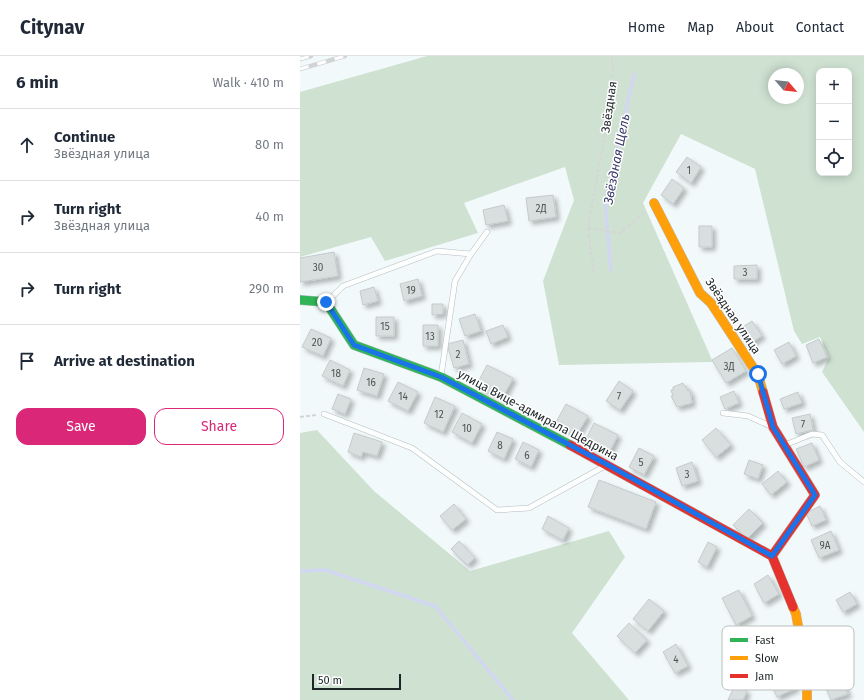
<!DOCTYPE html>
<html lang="en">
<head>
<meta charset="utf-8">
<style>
	:root { --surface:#fff; --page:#f6f6f7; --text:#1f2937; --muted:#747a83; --line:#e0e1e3; --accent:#db2777 }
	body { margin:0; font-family:"Fira Sans",sans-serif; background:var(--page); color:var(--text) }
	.controls { position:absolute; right:12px; top:12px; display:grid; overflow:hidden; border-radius:8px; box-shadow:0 2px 10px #0003 }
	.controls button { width:36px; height:36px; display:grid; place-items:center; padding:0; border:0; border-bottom:1px solid var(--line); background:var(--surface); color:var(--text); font:20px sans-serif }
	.compass { position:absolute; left:468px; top:12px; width:36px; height:36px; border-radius:50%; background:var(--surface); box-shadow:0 2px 10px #0003; rotate:118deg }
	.scale { position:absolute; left:12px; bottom:10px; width:89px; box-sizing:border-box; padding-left:4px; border:2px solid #1d2527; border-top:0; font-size:11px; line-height:14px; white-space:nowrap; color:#1d2527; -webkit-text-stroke:3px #fff; paint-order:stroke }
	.stop { position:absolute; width:12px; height:12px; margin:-9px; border:3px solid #1a73e8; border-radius:50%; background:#fff }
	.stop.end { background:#1a73e8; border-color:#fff; box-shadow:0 1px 4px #0008 }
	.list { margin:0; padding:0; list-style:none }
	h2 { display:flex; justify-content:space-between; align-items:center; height:52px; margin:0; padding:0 16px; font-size:17px }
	h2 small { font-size:13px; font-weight:400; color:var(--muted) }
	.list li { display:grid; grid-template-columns:26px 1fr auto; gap:12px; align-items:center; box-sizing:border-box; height:72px; padding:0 16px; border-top:1px solid var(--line) }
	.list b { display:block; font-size:15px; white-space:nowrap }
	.list p { margin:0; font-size:13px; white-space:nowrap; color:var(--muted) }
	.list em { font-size:13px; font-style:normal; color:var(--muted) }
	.actions { display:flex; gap:8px; padding:12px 16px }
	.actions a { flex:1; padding:9px 0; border:1px solid var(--accent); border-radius:12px; text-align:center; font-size:14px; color:var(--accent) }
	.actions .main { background:var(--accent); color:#fff }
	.icon { flex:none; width:22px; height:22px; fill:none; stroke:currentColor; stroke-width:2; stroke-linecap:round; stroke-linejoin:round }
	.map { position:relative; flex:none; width:564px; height:644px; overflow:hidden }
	header { display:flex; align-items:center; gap:24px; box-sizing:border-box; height:56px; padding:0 20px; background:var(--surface); border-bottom:1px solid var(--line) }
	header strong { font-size:19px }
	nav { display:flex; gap:22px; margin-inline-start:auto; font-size:14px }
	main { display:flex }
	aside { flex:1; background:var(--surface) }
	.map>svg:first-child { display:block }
	.forest { fill:#cfe2d2; fill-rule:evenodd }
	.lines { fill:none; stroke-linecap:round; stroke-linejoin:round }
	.stream { stroke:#d2d7f1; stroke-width:3.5 }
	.building { fill:#d8dfde; stroke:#c4cbcb; filter:url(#shadow) }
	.lane-casing { stroke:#b7bec0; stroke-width:6 }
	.fast-casing { stroke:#b7bec0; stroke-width:10 }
	.slow-casing { stroke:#b7bec0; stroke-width:10 }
	.jam-casing { stroke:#b7bec0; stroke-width:10 }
	.path { stroke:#d4d6d6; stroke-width:2; stroke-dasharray:4 2; stroke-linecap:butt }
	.lane { stroke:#fdfefe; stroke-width:5 }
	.fast { stroke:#30b455; stroke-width:9 }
	.slow { stroke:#ff9f0a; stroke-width:9 }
	.jam { stroke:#e5322d; stroke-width:9 }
	.rail-casing { stroke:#d1d3d4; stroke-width:4.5 }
	.rail { stroke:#fff; stroke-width:3; stroke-dasharray:9; stroke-linecap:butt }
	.route { stroke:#1a73e8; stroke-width:5 }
	.labels { text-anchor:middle; stroke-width:3; stroke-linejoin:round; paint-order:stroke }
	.number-label { font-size:10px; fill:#4c5455 }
	.street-label { font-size:12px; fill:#1d2527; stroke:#fff }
	.water-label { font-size:13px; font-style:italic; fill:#393a6a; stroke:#fff }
	.key { fill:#fff; stroke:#bbbebe; stroke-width:1 }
	.key-label { font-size:11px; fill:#1d2527 }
</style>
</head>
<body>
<header>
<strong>Citynav</strong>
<nav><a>Home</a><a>Map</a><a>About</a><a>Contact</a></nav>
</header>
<main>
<aside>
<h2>6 min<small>Walk · 410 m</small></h2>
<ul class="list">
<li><svg class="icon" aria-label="ahead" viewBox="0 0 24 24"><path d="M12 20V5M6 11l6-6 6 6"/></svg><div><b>Continue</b><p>Звёздная улица</p></div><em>80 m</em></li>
<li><svg class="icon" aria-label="right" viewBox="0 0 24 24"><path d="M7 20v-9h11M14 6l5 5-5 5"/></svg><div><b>Turn right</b><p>Звёздная улица</p></div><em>40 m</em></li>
<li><svg class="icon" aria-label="right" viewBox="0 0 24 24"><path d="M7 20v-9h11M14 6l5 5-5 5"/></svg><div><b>Turn right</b></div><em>290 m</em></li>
<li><svg class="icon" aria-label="arrive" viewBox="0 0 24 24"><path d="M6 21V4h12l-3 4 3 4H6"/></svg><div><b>Arrive at destination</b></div></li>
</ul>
<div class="actions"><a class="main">Save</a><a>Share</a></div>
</aside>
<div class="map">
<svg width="564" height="644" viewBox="0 0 564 644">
	<defs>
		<filter id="shadow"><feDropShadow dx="3.5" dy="3.5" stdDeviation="2" flood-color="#0004"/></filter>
	</defs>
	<rect width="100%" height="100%" fill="#f2f9fa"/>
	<path class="forest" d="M127 0H564V376L522 316 529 301 520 281 502 288 494 275 455 113 381 78 343 147 413 306 259 309 243 225 274 144 265 111 164 147 178 177 85 205 71 181 0 201V36ZM519 15H549V117H519ZM474 18H498V42H474Z
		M17 374 74 435 170 515 309 475 325 501 272 577 329 644H0V377Z"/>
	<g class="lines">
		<path class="stream" d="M311 214 305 148 334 18
			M0 515 25 514 135 550 213 644"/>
	</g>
	<path class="building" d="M387 101 401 111 391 127 376 116Z
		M372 123 384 132 373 148 361 139Z
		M253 139 256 161 229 165 226 142Z
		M204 149 208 165 186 169 183 154Z
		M399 170H412V191H399Z
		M34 196 38 220 0 226V202Z
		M457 209V223H434V210Z
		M118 223 122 240 104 245 100 228Z
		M74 231 78 245 63 249 60 235Z
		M132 248H143V258L132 259Z
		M175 258 181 275 165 280 159 263Z
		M76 261H94V280H76Z
		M452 265 462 280 447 289 438 274Z
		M123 269H138V290H123Z
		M203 269 208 281 191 288 186 275Z
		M11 273 31 282 23 300 2 291Z
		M519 283 527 301 513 307 506 289Z
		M163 284 169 308 154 312 147 288Z
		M489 286 496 300 482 308 474 294Z
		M432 292 446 315 426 327 412 304Z
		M30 304 50 314 43 330 22 320Z
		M187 309 213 322 202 343 176 330Z
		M64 312 84 318 77 340 57 334Z
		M319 325 333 335 320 354 306 345Z
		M98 326 118 336 108 355 88 345Z
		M383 327 384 330H386L388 335 390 334 392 347 377 351 371 340H373L371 334H373V331Z
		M434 335 439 347 425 353 420 341Z
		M498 336 502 347 484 353 480 343Z
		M38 338 51 343 45 358 32 353Z
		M135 341 155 350 143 376 124 367Z
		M266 348 288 360 276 380 255 368Z
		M162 357 182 368 172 387 152 376Z
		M510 358 513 374 496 378 492 362Z
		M294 367 318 379 308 399 284 387Z
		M416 372 431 389 416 401 402 384Z
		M197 376 213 383 204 403 188 395Z
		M54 377 82 386 77 400 63 396 61 401 48 396Z
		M223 386 239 394 231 411 215 403Z
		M512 387 519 404 504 411 496 393Z
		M339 392 354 400 344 419 329 411Z
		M449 404 463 409 458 423 444 418Z
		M392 406 398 425 382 430 376 412Z
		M478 415 487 426 471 439 462 428Z
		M299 424 356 446 346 473 288 451Z
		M154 448 166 463 152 474 140 460Z
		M520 450 526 464 512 470 506 457Z
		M449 453 463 467 447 483 433 469Z
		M248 460 269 472 263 484 242 473Z
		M531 475 539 494 519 502 511 484Z
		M159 485 175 502 167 509 151 493Z
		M408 486 417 491 407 511 398 506Z
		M468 519 479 538 464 547 454 528Z
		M439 534 452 560 436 569 422 542Z
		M550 536 557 548 543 556 536 544Z
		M349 543 364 555 348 575 333 563Z
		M329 567 347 584 335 597 317 580Z
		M376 588 388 610 375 617 363 596Z
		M488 613 496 632 477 641 468 622Z
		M537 613 548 638 531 644 521 620Z
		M435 629 447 635 443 644H428Z"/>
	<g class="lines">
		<defs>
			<path id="lane" d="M27 246 43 230 137 195 171 198
				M141 320 155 225 171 198 187 176
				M423 357 448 360 470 370
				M24 358 112 392 197 454 229 452 305 410
				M485 389 512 378 522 379 540 406 564 426"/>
			<path id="fast" d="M0 244 26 246 54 289 141 321 270 389"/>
			<path id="slow" d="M354 147 400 237 411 247 458 319 463 336
				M493 551 496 558 507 621V644"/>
			<path id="jam" d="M463 336 473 371 515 439 472 500 493 551
				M270 389 472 500"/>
		</defs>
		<use href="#lane" class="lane-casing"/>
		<use href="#fast" class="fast-casing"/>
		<use href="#slow" class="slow-casing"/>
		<use href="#jam" class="jam-casing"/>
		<path class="path" d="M312 0 313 16 303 89 288 172 320 177 344 156
			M288 172 294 217
			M0 361 16 359"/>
		<use href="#lane" class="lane"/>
		<use href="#fast" class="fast"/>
		<use href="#slow" class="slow"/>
		<use href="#jam" class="jam"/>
		<defs>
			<path id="rail" d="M0 3 11 0
				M0 13 45 0"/>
		</defs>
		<use href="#rail" class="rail-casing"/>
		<use href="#rail" class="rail"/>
	</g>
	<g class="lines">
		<path class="route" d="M26 246 54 289 141 321 308 409 472 500 515 439 473 371 458 318"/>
	</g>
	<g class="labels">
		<g class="number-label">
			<text x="389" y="118">1</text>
			<text x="241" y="156">2Д</text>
			<text x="18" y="215">30</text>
			<text x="445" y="220">3</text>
			<text x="111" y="238">19</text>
			<text x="85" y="274">15</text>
			<text x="130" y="284">13</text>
			<text x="17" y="290">20</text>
			<text x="158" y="302">2</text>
			<text x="429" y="314">3Д</text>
			<text x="36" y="321">18</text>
			<text x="71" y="330">16</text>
			<text x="103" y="344">14</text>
			<text x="319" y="344">7</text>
			<text x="139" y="362">12</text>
			<text x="503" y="372">7</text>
			<text x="167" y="376">10</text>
			<text x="200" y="393">8</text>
			<text x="227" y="403">6</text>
			<text x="341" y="410">5</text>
			<text x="387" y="422">3</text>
			<text x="525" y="493">9А</text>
			<text x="376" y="607">4</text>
		</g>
		<g class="street-label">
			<text transform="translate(309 51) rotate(-82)" y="4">Звёздная</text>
			<text transform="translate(433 260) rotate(56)" y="4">Звёздная улица</text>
			<text transform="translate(238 359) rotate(28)" y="4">улица Вице-адмирала Щедрина</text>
		</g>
		<g class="water-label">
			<text transform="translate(316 103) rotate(-79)" y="5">Звёздная Щель</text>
		</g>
	</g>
	<rect x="422" y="570" width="132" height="64" rx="6" class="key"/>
	<rect x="430" y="582" width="18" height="4" fill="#30b455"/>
	<rect x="430" y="600" width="18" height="4" fill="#ff9f0a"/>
	<rect x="430" y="618" width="18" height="4" fill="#e5322d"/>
	<g class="key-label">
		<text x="455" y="588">Fast</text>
		<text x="455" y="606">Slow</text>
		<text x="455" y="624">Jam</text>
	</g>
</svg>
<div class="controls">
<button>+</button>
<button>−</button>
<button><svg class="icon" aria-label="locate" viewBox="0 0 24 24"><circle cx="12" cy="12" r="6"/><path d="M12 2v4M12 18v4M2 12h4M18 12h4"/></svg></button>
</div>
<svg class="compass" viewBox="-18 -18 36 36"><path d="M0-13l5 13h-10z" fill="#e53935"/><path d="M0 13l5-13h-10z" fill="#747a83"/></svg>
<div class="scale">50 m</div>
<div class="stop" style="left:458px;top:318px"></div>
<div class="stop end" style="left:26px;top:246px"></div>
</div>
</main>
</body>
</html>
